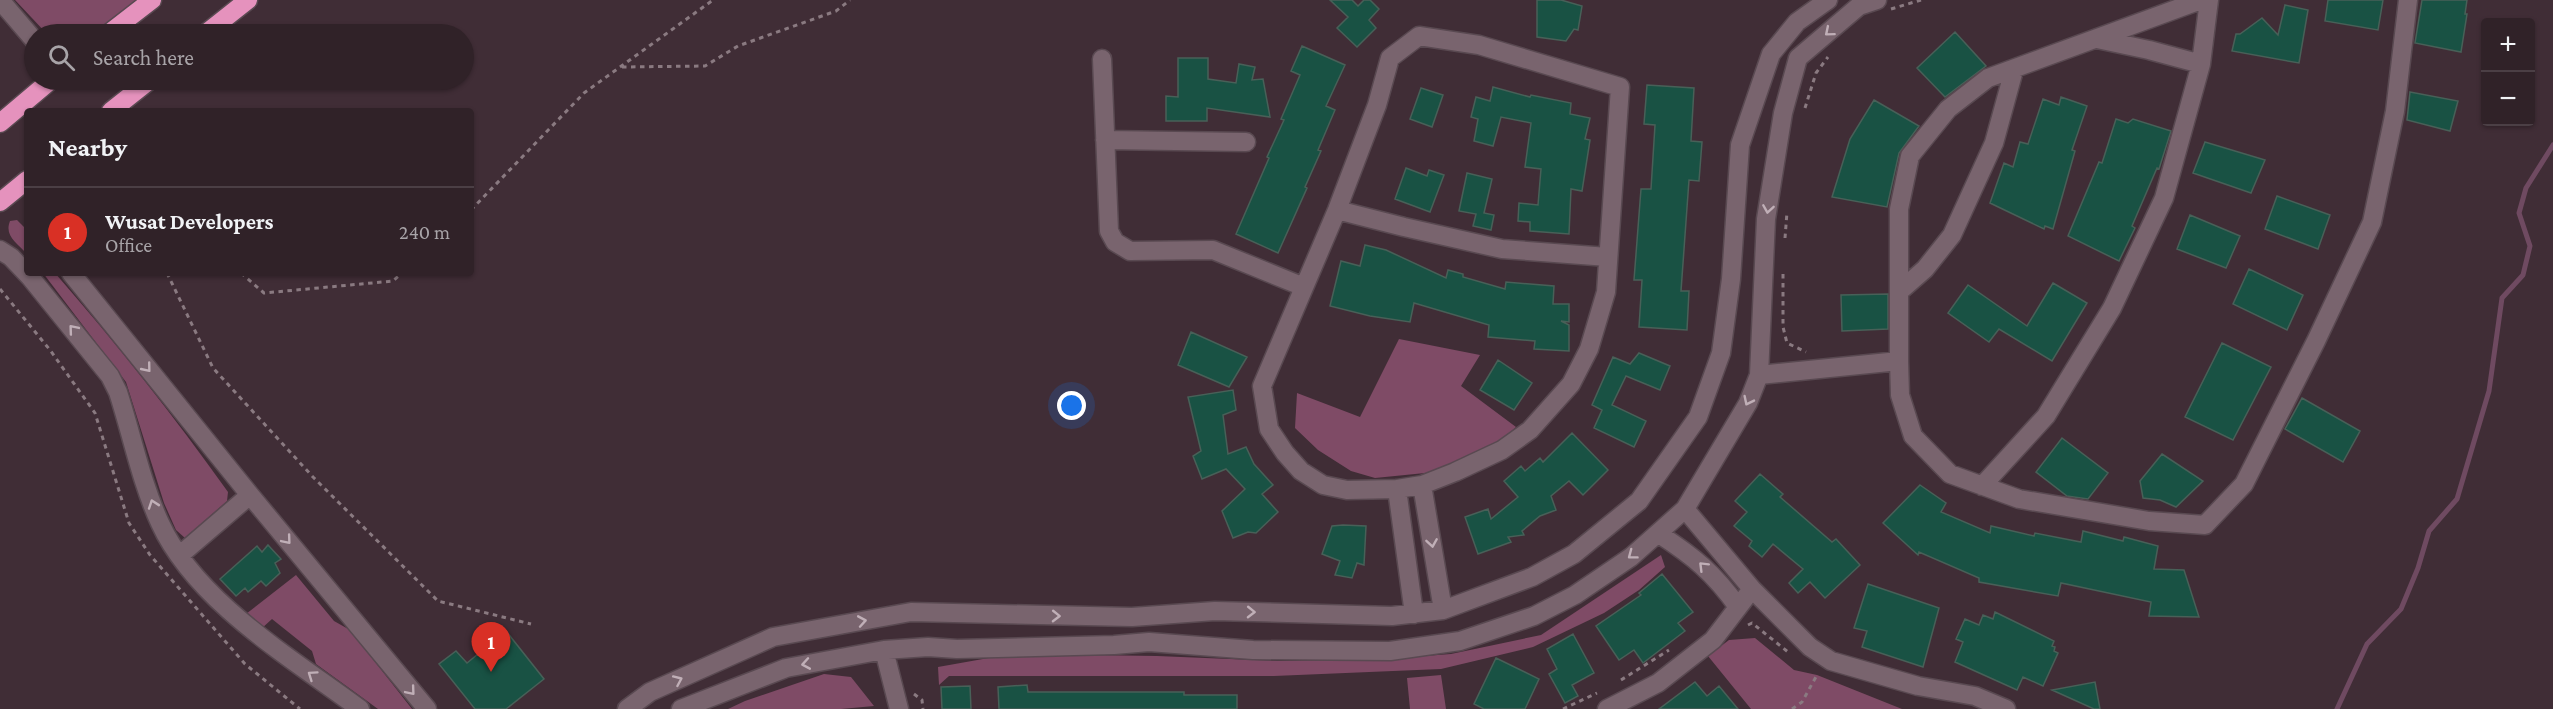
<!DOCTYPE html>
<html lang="en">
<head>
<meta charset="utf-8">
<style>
	:root { --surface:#302228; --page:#3c2f34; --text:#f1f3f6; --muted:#a8a4a8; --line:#4b3f45; --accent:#d93025 }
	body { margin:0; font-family:"Crimson Pro",serif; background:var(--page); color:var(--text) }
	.controls { position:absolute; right:18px; top:18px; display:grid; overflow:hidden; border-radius:6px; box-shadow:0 2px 4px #0004 }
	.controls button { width:54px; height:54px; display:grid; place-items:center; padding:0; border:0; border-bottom:2px solid var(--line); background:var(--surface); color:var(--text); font:30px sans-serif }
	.you { position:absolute; left:1072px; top:406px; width:21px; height:21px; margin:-15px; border:4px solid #fff; border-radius:50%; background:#1a73e8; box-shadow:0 0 0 9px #1a73e833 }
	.badge { display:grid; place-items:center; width:39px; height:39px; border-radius:50%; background:var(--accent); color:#fff; font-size:20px; font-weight:700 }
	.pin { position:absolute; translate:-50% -50px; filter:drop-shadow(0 2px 3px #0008) }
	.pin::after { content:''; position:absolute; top:32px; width:21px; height:18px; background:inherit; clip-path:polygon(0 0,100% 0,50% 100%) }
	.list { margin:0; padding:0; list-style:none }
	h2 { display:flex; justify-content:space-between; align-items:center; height:78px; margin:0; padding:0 24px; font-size:26px }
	h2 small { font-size:20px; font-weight:400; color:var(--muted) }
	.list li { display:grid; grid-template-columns:39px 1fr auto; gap:18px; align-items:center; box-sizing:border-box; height:90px; padding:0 24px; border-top:2px solid var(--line) }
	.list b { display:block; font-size:22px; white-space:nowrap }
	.list p { margin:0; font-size:20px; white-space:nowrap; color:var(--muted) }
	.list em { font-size:20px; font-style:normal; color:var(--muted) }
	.icon { flex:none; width:33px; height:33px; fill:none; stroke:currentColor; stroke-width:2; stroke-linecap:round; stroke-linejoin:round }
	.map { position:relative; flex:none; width:2553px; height:709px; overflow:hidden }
	.search { position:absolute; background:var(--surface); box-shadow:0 2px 4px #0004; left:24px; top:24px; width:450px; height:66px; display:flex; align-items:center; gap:15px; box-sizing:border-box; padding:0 21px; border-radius:33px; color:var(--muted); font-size:22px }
	.panel { position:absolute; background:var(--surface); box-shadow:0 2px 4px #0004; left:24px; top:108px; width:450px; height:168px; border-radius:6px }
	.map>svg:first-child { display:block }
	.green { fill:#7f4b66 }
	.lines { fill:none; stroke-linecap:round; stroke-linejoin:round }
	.stream { stroke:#6f4a61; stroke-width:5 }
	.building { fill:#195244; stroke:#486058; stroke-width:1.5 }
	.minor-casing { stroke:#594951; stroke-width:21 }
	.highway-casing { stroke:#594951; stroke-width:21 }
	.path { stroke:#8a7a81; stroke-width:3; stroke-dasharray:4.5 4.5; stroke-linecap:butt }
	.minor { stroke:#79646e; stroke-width:18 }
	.highway { stroke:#e592bd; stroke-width:18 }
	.oneway { stroke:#c0afb7 }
</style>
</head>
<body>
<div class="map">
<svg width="2553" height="709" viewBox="0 0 2553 709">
	<rect width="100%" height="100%" fill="#402d36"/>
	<path class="green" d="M15 0H147L105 34H47Z
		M17 220 27 230V254C17 243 4 236 10 221Z
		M43 273H55C116 343 174 416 228 492L227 501 185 538 176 530 164 503 126 382Z
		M1399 339 1480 355 1461 386 1516 427 1499 443 1435 472 1375 478 1351 471 1318 450 1295 428 1297 393 1360 417Z
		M1661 555 1665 567 1639 590 1604 613 1533 647 1441 669 1274 676H949L939 685 938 667 1011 654 1157 656 1278 661 1384 659 1451 654 1541 635Z
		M296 575 334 621 350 630 412 709H378L316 664 312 651 272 619 261 629 246 614Z
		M1755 638 1794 670 1817 675 1902 709H1751L1708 656 1729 640Z
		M824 674 851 677 874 706 841 709H728L745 701Z
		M1441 675 1446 709H1410L1407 678Z"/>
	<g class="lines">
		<path class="stream" d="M2337 709 2367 644 2401 609 2418 568 2429 531 2457 499 2489 391 2502 298 2523 275 2530 246 2519 213 2526 188 2553 145"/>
	</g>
	<path class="building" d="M1330 0H1352L1358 6 1364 0H1370L1379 9 1369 20 1376 28 1357 47 1337 28 1348 17Z
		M1537 0H1561L1582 6 1578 30 1574 29 1566 41 1537 37Z
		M2328 0H2383L2378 30 2325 21Z
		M2422 0H2467L2465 14H2467L2461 52 2415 43Z
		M2285 5 2308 10 2299 63 2232 51 2236 34H2240L2262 18 2278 35Z
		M1955 32 1986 66 1945 97 1917 68Z
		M1302 46 1345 65 1326 106 1335 110 1318 150 1321 151 1305 187 1307 188 1278 253 1236 234 1269 158 1267 157 1284 120 1281 119 1300 75 1291 71Z
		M1178 58H1208V79L1236 83 1239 64 1255 67 1252 80 1263 79 1270 117 1207 108V121H1166V96L1178 97Z
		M1647 85 1694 88 1691 141 1702 142 1699 181 1689 180 1681 291H1689L1687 330 1639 327 1642 280H1634L1641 189H1651L1655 125 1644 124Z
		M1493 87 1530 97 1531 95 1571 103 1570 114 1590 118 1585 139 1590 140 1582 191 1571 189 1569 234 1530 231V222L1518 221 1519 203 1538 205 1541 169 1525 167 1531 123 1501 117 1493 146 1474 141 1478 119 1471 117 1476 97 1490 101Z
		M1421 88 1443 95 1432 127 1410 119Z
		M2410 92 2458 101 2450 131 2407 120Z
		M2061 97 2087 106 2072 150 2075 151 2053 229 2045 226 2044 229 1990 203 2004 163 2013 167 2020 142 2028 144 2043 99 2059 105Z
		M1874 100 1919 126 1899 153 1887 207 1832 197 1850 139Z
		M2116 119 2128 123 2133 119 2171 131 2159 169 2157 168 2132 226 2135 228 2119 261 2068 236 2099 162 2102 163Z
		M2205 142 2265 160 2251 193 2193 173Z
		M1406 168 1427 176 1429 170 1444 175 1430 212 1395 199Z
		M1467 173 1492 179 1484 213 1494 215 1491 230 1473 226 1476 214 1459 211Z
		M2277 196 2330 215 2318 249 2265 229Z
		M2190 215 2240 236 2226 268 2177 249Z
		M1365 245 1386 250 1446 278 1448 270 1463 274V277L1505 289 1506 282 1554 286 1553 304H1569V322L1561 321 1569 325V351L1534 349 1535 341 1488 337 1489 325 1414 303 1410 322 1370 316 1330 306 1341 261 1360 266Z
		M2249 269 2303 295 2287 330 2233 304Z
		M2053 283 2087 303 2052 361 1999 329 1989 342 1948 313 1968 285 2027 326Z
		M1888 294V329L1842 331 1841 295Z
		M1191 332 1247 357 1229 387 1178 365Z
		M2222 343 2271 367 2233 440 2185 417Z
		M1639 353 1670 366 1660 390 1626 376 1612 405 1646 421 1634 447 1594 428 1602 410 1592 405 1613 357 1630 364Z
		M1498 360 1532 383 1514 410 1480 390Z
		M1233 390 1236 410 1223 415 1228 454 1246 447 1254 464 1273 485 1262 494 1278 512 1256 533 1248 532 1233 538 1222 511 1245 489 1226 469 1202 479 1193 456 1201 451 1188 397Z
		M2302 398 2360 431 2343 462 2285 429Z
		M1572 433 1608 470 1583 495 1569 481 1551 496 1556 510 1540 516 1522 531 1524 535 1508 537 1511 542 1478 554 1465 517 1488 509 1491 519 1518 497 1504 481 1521 466 1525 471 1540 458 1543 462Z
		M2062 438 2108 473 2088 499 2067 496 2036 472Z
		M2162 454 2203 481 2176 507 2160 500 2143 498 2140 481Z
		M1760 474 1783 494 1780 497 1832 542 1836 539 1860 565 1825 598 1810 582 1798 593 1789 583 1803 569 1773 544 1762 557 1749 546 1752 541 1734 526 1747 512 1735 501Z
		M1920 485 1946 503 1941 512 1990 533 1991 526 2034 536 2035 533 2081 542 2083 531 2123 541 2124 537 2158 546 2154 569 2184 570 2199 617 2149 616 2151 602 2061 583 2058 596 1979 582V578L1919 552 1918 555 1883 523Z
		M1343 525 1366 526 1364 565 1357 563 1352 578 1335 575 1340 561 1322 554 1332 526Z
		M268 545 281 559 275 563 280 573 266 586 261 581 248 592 245 588 236 596 220 579 257 546 262 552Z
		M1662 574 1693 612 1678 623 1685 631 1643 663 1634 650 1619 660 1596 626 1641 595 1639 593Z
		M1868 584 1939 608 1923 667 1862 647 1867 631 1854 628Z
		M1995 612 2054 641 2052 646 2055 647 2054 651 2058 653 2043 686 2023 677 2017 690 1955 662 1963 642 1956 639 1965 619 1979 625 1983 615 1993 619Z
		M506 631 544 679 506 709H475L439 664 456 651 467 663Z
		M1573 634 1594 673 1572 685 1578 696 1565 703 1549 674 1557 669 1547 649Z
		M1496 658 1539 679 1525 709H1484L1474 704Z
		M1695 682 1707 696 1719 686 1738 709H1659Z
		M2095 682 2100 709H2094L2052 690Z
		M1027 685 1028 692H1184V695H1237V709H999L998 687Z
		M970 686 971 709H942L941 687Z"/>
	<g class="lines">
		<defs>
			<path id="minor" d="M0 0 34 40
				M2201 0 1988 78 1948 109 1910 156 1899 209V361L1900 395 1913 436 1950 474 2019 499 2149 521 2205 525 2244 484 2316 341 2372 222 2395 111 2408 0
				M1419 36 1479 45 1620 87 1606 292 1589 349 1571 384 1530 430 1502 450 1455 472 1422 485 1397 489 1347 490 1323 485 1301 471 1285 453 1269 429 1262 386 1337 210 1377 105 1390 58Z
				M2097 39 2149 50 2201 64
				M1102 59 1109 231 1115 242 1130 251 1213 250 1304 287
				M1105 140 1246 142
				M1337 210 1404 227 1502 249 1608 257
				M0 250 11 257 30 277 110 376 118 392C132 435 141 482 160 523 196 602 293 659 360 709
				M71 273 250 495 427 709
				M1901 290 1925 269 1952 235 1994 143 2014 70
				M1759 375 1899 361
				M1422 485 1443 610
				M1982 486 2046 416 2112 308 2164 198 2201 64 2209 0
				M1397 489 1414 614
				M1685 509 1752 589
				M1659 534C1693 556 1714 573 1738 607
				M180 555 250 495
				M884 650 899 709
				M627 709 650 692 773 637 911 612 1132 617 1215 611 1392 616 1443 610 1532 577 1574 554 1639 501 1698 417 1721 353 1731 279 1740 145 1771 54 1797 22 1828 0
				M681 709 786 668 884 650 928 647 957 649 1114 645 1149 642 1253 650 1390 651 1460 641 1534 616 1575 595 1631 557 1685 509 1748 403 1759 375 1766 219 1783 113 1798 58 1859 6 1877 0
				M1607 709 1658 683 1713 640 1752 589 1810 647 1831 661 1918 686 1975 696 2006 709"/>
			<path id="highway" d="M108 34 152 0
				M205 34 248 0
				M111 111 150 80
				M0 123 51 80
				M0 202 27 180"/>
		</defs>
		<use href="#minor" class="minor-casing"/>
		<use href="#highway" class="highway-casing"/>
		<path class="path" d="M1891 9 1921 0
			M622 67 705 66 738 46 836 11 850 0
			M1805 108 1816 73 1828 57
			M471 210 584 93 713 0
			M1785 238 1787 212
			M167 273 213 368 313 477 438 601 531 624
			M241 273 264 293 393 281 402 273
			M1783 274V327L1787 343 1806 352
			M0 289 50 350 95 413 129 523 150 555 245 664 300 709
			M1748 625 1752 623 1788 652
			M1621 680 1669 650
			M914 694 922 700 923 709
			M1563 709 1597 693
			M1792 709 1802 702 1817 675"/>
		<use href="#minor" class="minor"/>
		<use href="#highway" class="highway"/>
	</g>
	<defs><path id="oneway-chevron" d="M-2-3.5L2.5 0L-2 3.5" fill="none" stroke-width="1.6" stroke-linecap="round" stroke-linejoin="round" transform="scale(1.5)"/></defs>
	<g class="oneway">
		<use href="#oneway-chevron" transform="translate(1829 32) rotate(140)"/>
		<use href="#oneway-chevron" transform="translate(1768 209) rotate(99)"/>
		<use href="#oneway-chevron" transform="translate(73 329) rotate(-130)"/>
		<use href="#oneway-chevron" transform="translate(147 368) rotate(51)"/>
		<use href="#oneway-chevron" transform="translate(1748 401) rotate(116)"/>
		<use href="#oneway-chevron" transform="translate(153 504) rotate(-109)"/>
		<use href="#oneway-chevron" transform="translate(287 540) rotate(50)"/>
		<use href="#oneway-chevron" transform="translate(1432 543) rotate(81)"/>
		<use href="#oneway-chevron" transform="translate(1632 555) rotate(143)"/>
		<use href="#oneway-chevron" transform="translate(1703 566) rotate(-135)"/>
		<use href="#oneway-chevron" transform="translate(1251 612) rotate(1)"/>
		<use href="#oneway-chevron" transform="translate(1056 616) rotate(1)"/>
		<use href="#oneway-chevron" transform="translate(862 621) rotate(-10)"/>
		<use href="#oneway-chevron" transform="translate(806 664) rotate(170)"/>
		<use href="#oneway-chevron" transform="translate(312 675) rotate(-145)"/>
		<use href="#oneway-chevron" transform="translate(678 680) rotate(-24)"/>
		<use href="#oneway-chevron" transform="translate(411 691) rotate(50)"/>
	</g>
</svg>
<div class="controls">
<button>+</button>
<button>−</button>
</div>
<div class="you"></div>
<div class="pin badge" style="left:491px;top:672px">1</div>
<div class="search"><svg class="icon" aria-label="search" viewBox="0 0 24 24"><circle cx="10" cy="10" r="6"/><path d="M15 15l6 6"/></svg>Search here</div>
<section class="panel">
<h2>Nearby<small></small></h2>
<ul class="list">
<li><span class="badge">1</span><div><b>Wusat Developers</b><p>Office</p></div><em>240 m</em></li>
</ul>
</section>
</div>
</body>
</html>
